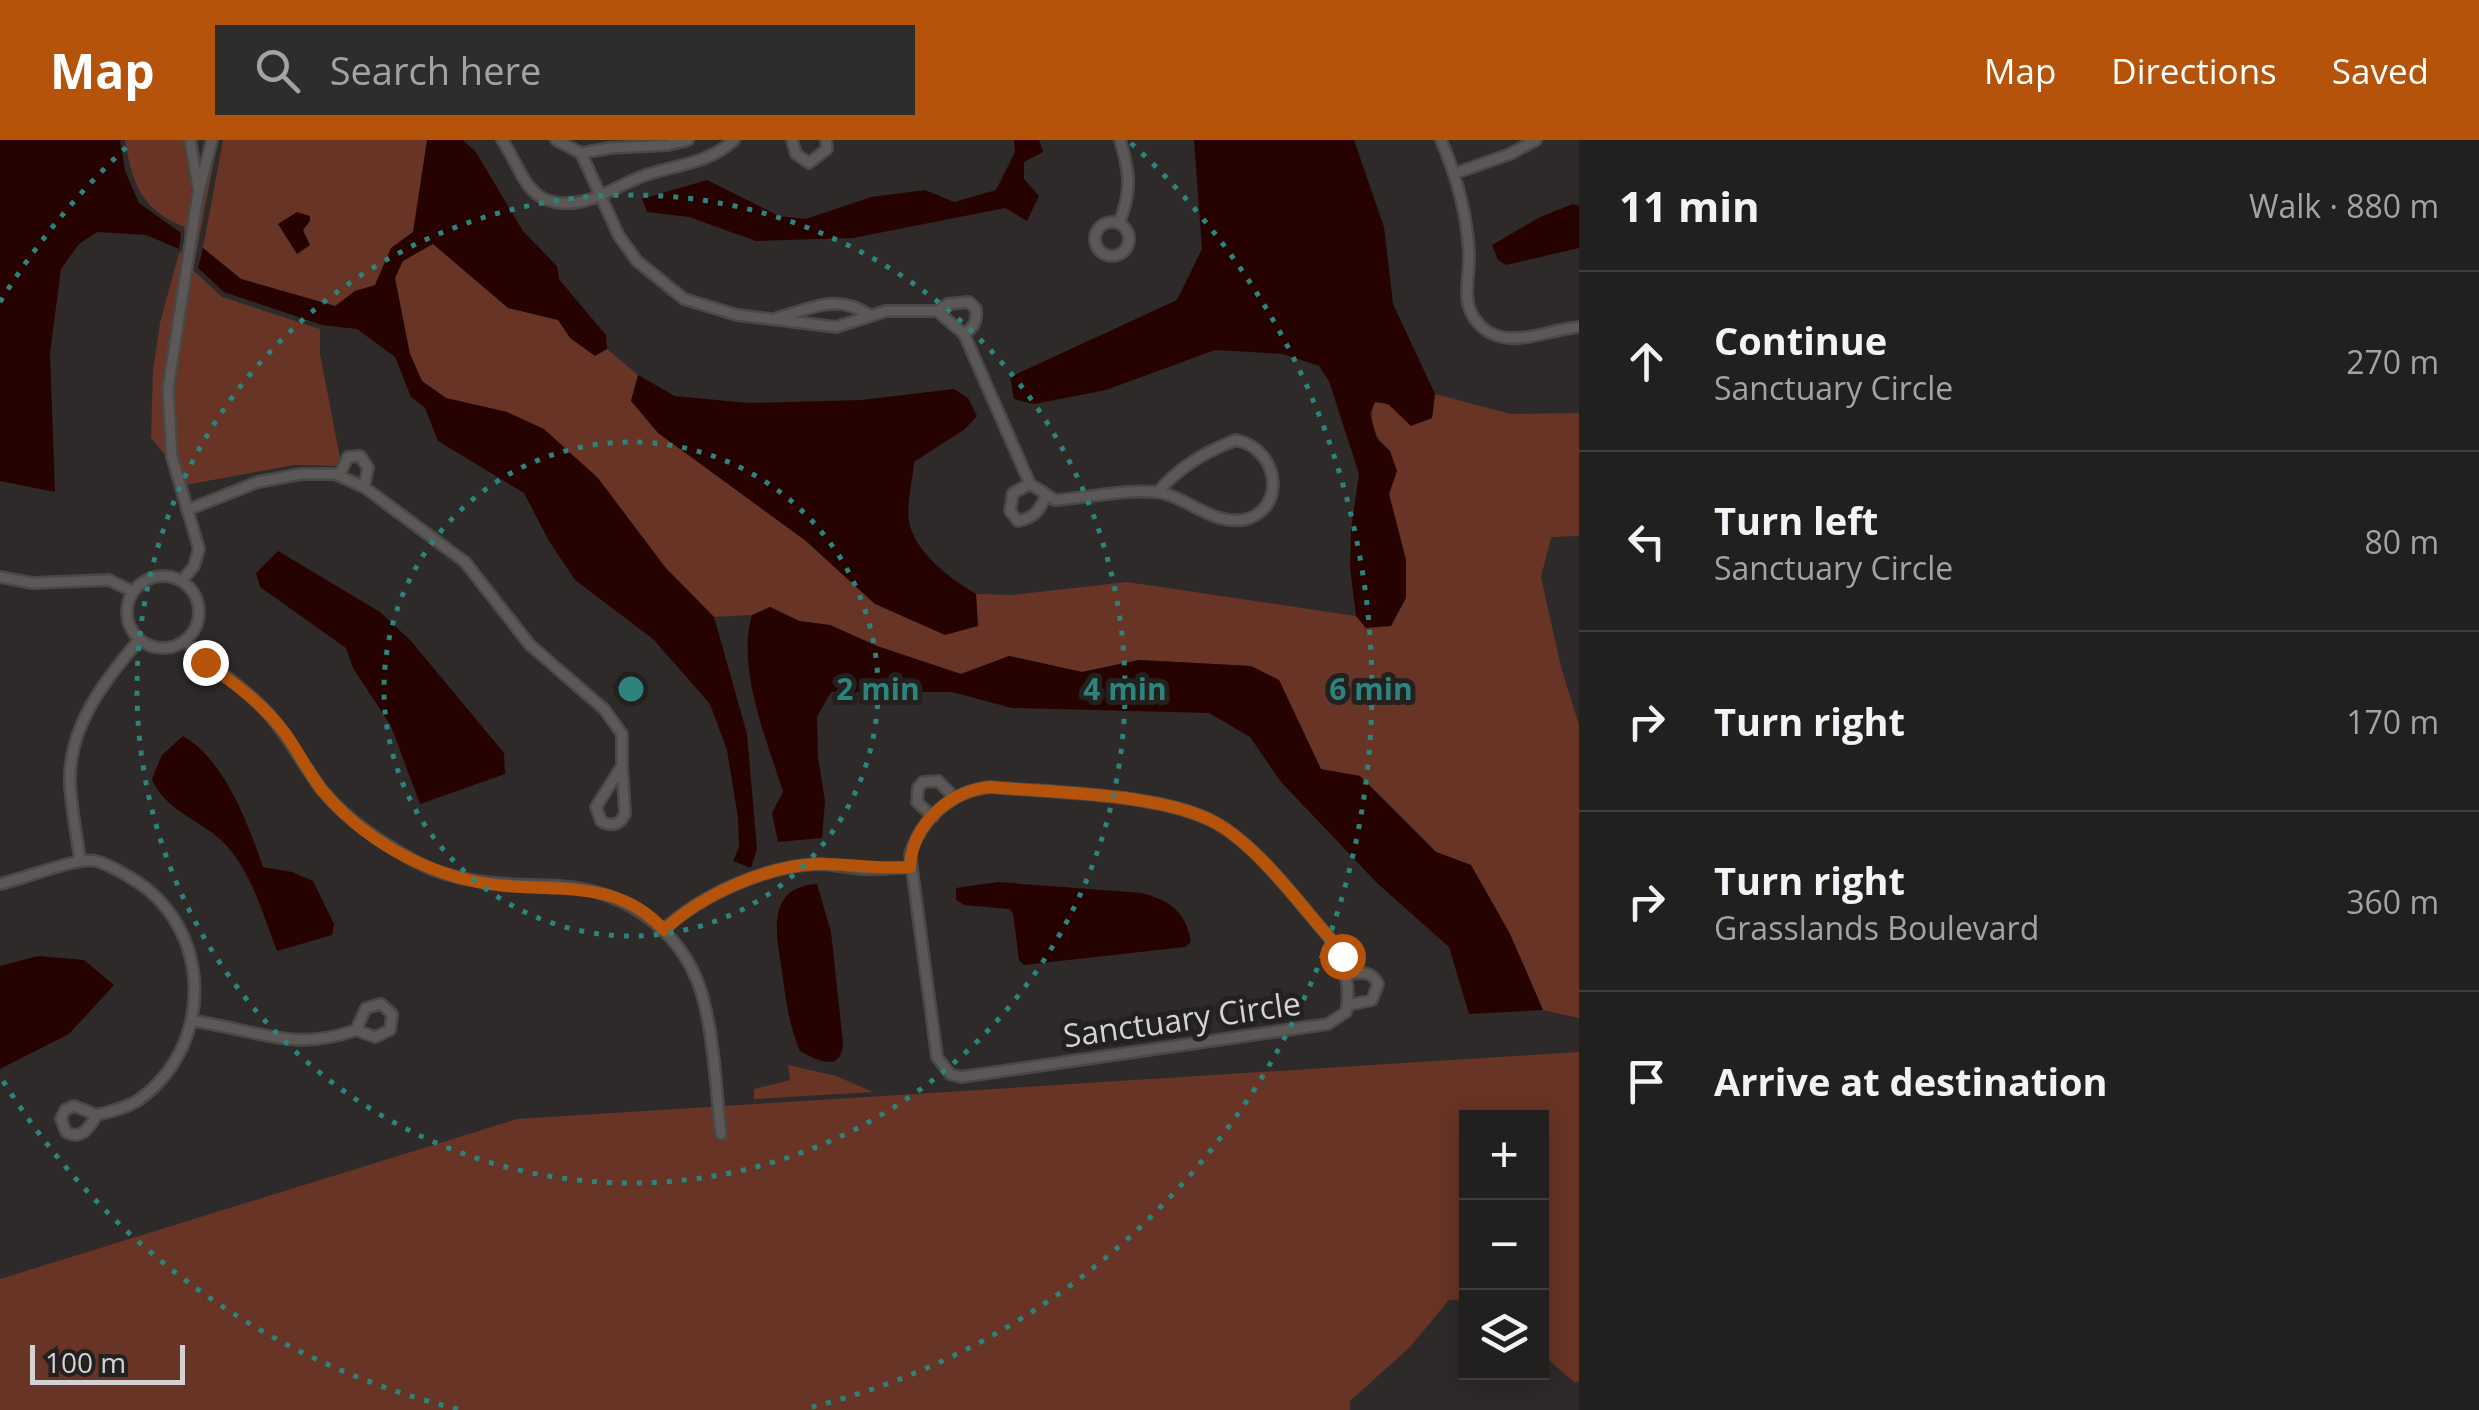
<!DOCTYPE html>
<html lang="en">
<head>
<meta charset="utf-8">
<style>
	:root { --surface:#22201f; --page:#2e2d2c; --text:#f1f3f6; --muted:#a2a3a4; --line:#3f3e3d; --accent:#b45309 }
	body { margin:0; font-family:"Open Sans",sans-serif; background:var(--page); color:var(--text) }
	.controls { position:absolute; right:30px; bottom:30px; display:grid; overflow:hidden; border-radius:0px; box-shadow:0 5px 25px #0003 }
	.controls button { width:90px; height:90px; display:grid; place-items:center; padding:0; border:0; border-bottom:2px solid var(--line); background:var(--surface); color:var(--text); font:50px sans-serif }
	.scale { position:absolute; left:30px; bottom:25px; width:155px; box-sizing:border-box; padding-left:10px; border:5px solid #d3d1d1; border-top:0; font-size:28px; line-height:35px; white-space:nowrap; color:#d3d1d1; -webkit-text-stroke:8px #232020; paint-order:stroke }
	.stop { position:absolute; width:30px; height:30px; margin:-22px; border:8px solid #b45309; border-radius:50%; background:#fff }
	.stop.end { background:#b45309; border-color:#fff; box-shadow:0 2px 10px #0008 }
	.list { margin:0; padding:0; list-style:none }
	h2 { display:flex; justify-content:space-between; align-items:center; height:130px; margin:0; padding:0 40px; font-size:42px }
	h2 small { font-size:32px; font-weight:400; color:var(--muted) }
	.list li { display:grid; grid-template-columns:65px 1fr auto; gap:30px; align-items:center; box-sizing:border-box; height:180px; padding:0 40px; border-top:2px solid var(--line) }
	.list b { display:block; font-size:38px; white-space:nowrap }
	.list p { margin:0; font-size:32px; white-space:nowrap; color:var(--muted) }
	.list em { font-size:32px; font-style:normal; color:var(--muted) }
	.icon { flex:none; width:55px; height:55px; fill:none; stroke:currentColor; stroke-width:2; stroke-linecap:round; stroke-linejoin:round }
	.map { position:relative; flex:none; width:1579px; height:1270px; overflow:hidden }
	header { display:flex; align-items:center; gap:60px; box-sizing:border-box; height:140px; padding:0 50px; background:var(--accent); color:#fff }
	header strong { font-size:48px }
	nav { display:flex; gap:55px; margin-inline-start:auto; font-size:35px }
	.search { width:700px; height:90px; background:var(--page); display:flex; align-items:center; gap:25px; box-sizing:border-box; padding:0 35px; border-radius:0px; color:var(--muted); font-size:38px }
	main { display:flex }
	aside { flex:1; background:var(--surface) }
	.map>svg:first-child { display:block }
	.green { fill:#683425 }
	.water { fill:#260300 }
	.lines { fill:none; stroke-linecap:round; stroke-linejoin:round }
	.minor-casing { stroke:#4a4847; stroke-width:14 }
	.minor { stroke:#5b5857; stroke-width:9 }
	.route { stroke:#b45309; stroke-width:12 }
	.ring { fill:none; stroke:#2c847d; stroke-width:5; stroke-dasharray:5 10 }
	.labels { text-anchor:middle; stroke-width:10; stroke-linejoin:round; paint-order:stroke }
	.street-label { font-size:32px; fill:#d3d1d1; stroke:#232020 }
	.centre { fill:#2c847d; stroke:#232020; stroke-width:5 }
	.ring-label { font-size:30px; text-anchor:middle; font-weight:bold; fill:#2c847d; stroke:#232020; stroke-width:10; stroke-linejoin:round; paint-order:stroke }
</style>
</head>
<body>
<header>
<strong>Map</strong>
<div class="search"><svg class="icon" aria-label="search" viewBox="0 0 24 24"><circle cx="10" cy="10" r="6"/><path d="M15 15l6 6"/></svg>Search here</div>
<nav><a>Map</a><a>Directions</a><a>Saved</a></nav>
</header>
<main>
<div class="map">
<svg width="1579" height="1270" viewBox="0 0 1579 1270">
	<rect width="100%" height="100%" fill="#2d2a29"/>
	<path class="green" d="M125 0H184L192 54 185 98 184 87C141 69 132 44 125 0Z
		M218 0 193 130 222 157 320 189V214L340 318 336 326 294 325 185 345 175 298 174 250 203 59Z
		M223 0H463L476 12 523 91 557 126 559 139 606 195 607 209 638 235 631 261 806 401 875 464 978 486 976 454 1012 455 1127 442 1356 476 1366 488 1406 420 1389 354 1390 311C1375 297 1367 281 1375 261L1432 278 1435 254 1511 274 1579 273V396L1551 397 1541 437 1561 527 1579 585V878L1543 870 1510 794 1471 725 1436 712 1360 636 1321 630 1279 540 1251 526 1139 520 1082 532 1010 516 961 534 877 506 830 485 799 481 771 467 752 475 714 477 507 272 446 258 422 242 410 214 335 166 241 139 203 108Z
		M183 111 162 249 166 316 151 298 153 231 160 183 179 113Z
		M1579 912V1241L1575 1243 1542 1214V978H1466V1159L1449 1160 1409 1208 1350 1261V1270H0V1139L517 979Z
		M788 925 836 936 873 952 754 959V949L790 940Z"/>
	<path class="water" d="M0 0H120L125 31 139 63 181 93 179 109 146 95 97 92 79 104 61 129 50 213 55 352 0 341Z
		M427 0H463L476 12 523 91 557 126 559 139 606 195 607 209 595 216 570 198 558 180 508 168 433 104 403 121 395 138 410 214 422 241 446 258 507 272 544 289 598 338 665 427 714 477 747 594 757 709 751 728 733 721 739 707 738 678 727 610 710 564 653 499 575 440 549 401 524 353 438 301 425 268 411 257 395 217 357 189 322 185 224 152 198 128 203 108 241 139 335 166 355 151 375 145 391 108 413 92Z
		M1014 0H1039L1043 12 1024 22V39L1039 56 1027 81 1005 68 853 98 756 101 689 77 647 72 642 59 707 40 779 76 806 79 871 57 925 50 954 62 996 50 1015 12Z
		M1194 0H1354L1384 87 1393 164 1435 254 1432 278 1411 286 1388 264 1375 262 1370 274 1377 299 1390 311 1397 331 1389 354 1406 420V458L1391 486 1366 488 1356 476 1350 428 1351 390 1359 334 1329 241 1319 226 1283 214 1215 210 1106 250 1034 264 1014 259 1010 237 1177 160 1202 109Z
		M1573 64 1579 66V108L1506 125 1498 120 1492 105 1540 77Z
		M297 72 310 76V81L303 90 310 105 297 114 278 84Z
		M638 235 675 256 749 263 861 260 954 249 968 258 977 276 965 289 914 322C913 340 905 369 910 386 920 417 950 438 976 454L978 486 945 495 875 464 806 401 658 293 631 261Z
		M278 411 380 472 411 501 504 613 505 634 420 664 391 586 353 528 346 508 260 447 256 433Z
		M770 467 799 481 830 485 877 506 961 534 1009 516 1082 532 1139 520 1251 526 1279 540 1321 629 1360 636 1436 712 1471 725 1510 794 1543 870 1469 874 1449 807 1377 743 1281 642 1250 597 1209 573 1012 568 952 552H831L817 577 818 617 825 661 822 698 778 702 772 673 783 652C767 600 736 528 752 475Z
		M183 596C225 620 248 684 263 727L292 732 313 741 334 784 332 795 277 811C262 773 252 730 221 700 198 679 165 670 152 639L162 615Z
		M998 742 1142 753C1171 761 1186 772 1191 802L1185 807 1024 825 1019 820 1013 773 1009 769 964 765 956 760V748Z
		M817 744 831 792 843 902C842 934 817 920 800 911 789 885 786 861 782 832 777 796 764 747 817 744Z
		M38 816 84 820 114 845 69 894 0 929V826Z"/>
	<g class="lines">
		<defs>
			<path id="minor" d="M190 0 198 47
				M502 0C516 19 524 52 547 60 585 73 616 44 649 34 680 24 709 23 734 0
				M556 0 581 13 610 8 668 5 688 0
				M792 0 796 14 809 23 827 9 826 0
				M1441 0C1457 37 1467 73 1469 113 1470 130 1464 152 1469 167 1474 183 1487 194 1502 197 1525 202 1555 189 1579 187
				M581 13 619 96 637 121 684 159 737 175 836 187 886 171H937L964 194 1030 344 1055 360C1086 358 1126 349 1155 352 1186 355 1209 384 1242 380 1286 373 1282 310 1236 300 1205 312 1179 327 1158 352
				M1456 33 1510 14 1536 0
				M1095 99a17 17 0 1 1 34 0a17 17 0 1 1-34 0Z
				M1119 83C1132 51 1130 33 1120 0
				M937 171 948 164 969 162 976 169C977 181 974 188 964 194
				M777 178C811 169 835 153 868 174
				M339 336 348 317 360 316 368 328 364 347
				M1030 344 1013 353 1010 371 1018 381C1034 378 1039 371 1046 356
				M187 370 258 342 301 334H335L364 347 465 422 530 505 604 569 622 594V626
				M127 472a36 36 0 1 1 72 0a36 36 0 1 1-72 0Z
				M0 437 32 443 109 440 132 451
				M182 441 194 426 199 409 172 317 168 249 198 54 212 0
				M185 501C209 527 241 544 265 570 288 595 302 624 322 650 349 682 382 703 418 723 463 746 511 744 559 746 629 750 690 796 705 866 715 908 716 953 721 994
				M622 626 625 674C620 685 611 687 601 681L596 667Z
				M990 647C1053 653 1162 653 1216 683 1260 708 1300 765 1334 803 1345 822 1351 851 1346 872L1328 884 961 937 950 934 937 917 910 714C922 678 952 651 990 647Z
				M933 677 917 662 918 648 923 642 938 641 954 657
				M80 720C77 695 71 669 70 643 68 586 104 542 139 500
				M0 744C24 739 76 717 96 721 109 724 120 732 131 738 212 785 216 903 140 959 128 968 111 971 97 975
				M664 789C702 755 765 726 818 724 833 724 848 728 864 729 879 730 895 728 910 727
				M1345 835C1359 833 1371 829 1378 844L1372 860 1348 865
				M381 864 392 874 390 890 375 897 356 890 366 868Z
				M193 881C255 889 292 913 356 890
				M74 966 97 975C89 987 82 1001 66 992L61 979 65 970Z"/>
		</defs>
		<use href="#minor" class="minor-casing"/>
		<use href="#minor" class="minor"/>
	</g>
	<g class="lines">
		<path class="route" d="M205 522C234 543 263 564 285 593 298 611 308 632 322 650 349 683 387 710 426 726 456 739 490 746 522 747 574 750 624 745 664 790 702 755 765 726 817 724 850 723 875 730 910 727 912 685 949 651 990 647 1053 653 1162 653 1216 683 1260 708 1300 765 1334 803L1342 816"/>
	</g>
	<g class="ring">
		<circle cx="631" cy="549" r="247"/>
		<circle cx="631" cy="549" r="494"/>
		<path d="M458 1269A740 740 0 0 1 0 936M0 162A740 740 0 0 1 131 3M1131 3A740 740 0 0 1 804 1269"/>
	</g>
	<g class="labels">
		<g class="street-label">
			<text transform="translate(1182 880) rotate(-8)" y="11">Sanctuary Circle</text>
		</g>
	</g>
	<circle cx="631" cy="549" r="15" class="centre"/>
	<g class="ring-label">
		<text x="878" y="560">2 min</text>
		<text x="1125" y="560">4 min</text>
		<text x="1371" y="560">6 min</text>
	</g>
</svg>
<div class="controls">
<button>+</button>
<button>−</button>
<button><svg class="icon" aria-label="layers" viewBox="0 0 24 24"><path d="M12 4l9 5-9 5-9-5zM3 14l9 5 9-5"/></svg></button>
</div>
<div class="scale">100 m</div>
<div class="stop" style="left:1342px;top:816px"></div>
<div class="stop end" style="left:205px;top:522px"></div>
</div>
<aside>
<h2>11 min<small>Walk · 880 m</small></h2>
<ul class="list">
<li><svg class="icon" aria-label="ahead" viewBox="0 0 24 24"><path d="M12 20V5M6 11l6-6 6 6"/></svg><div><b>Continue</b><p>Sanctuary Circle</p></div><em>270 m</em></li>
<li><svg class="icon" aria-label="left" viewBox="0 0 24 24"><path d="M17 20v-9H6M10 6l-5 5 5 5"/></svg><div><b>Turn left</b><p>Sanctuary Circle</p></div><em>80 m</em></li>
<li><svg class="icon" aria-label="right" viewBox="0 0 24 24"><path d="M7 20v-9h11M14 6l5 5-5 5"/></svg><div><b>Turn right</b></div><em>170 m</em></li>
<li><svg class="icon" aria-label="right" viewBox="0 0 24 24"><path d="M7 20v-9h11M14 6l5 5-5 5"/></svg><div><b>Turn right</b><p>Grasslands Boulevard</p></div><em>360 m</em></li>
<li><svg class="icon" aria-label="arrive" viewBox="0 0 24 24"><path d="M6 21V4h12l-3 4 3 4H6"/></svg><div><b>Arrive at destination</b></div></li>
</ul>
</aside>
</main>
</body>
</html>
